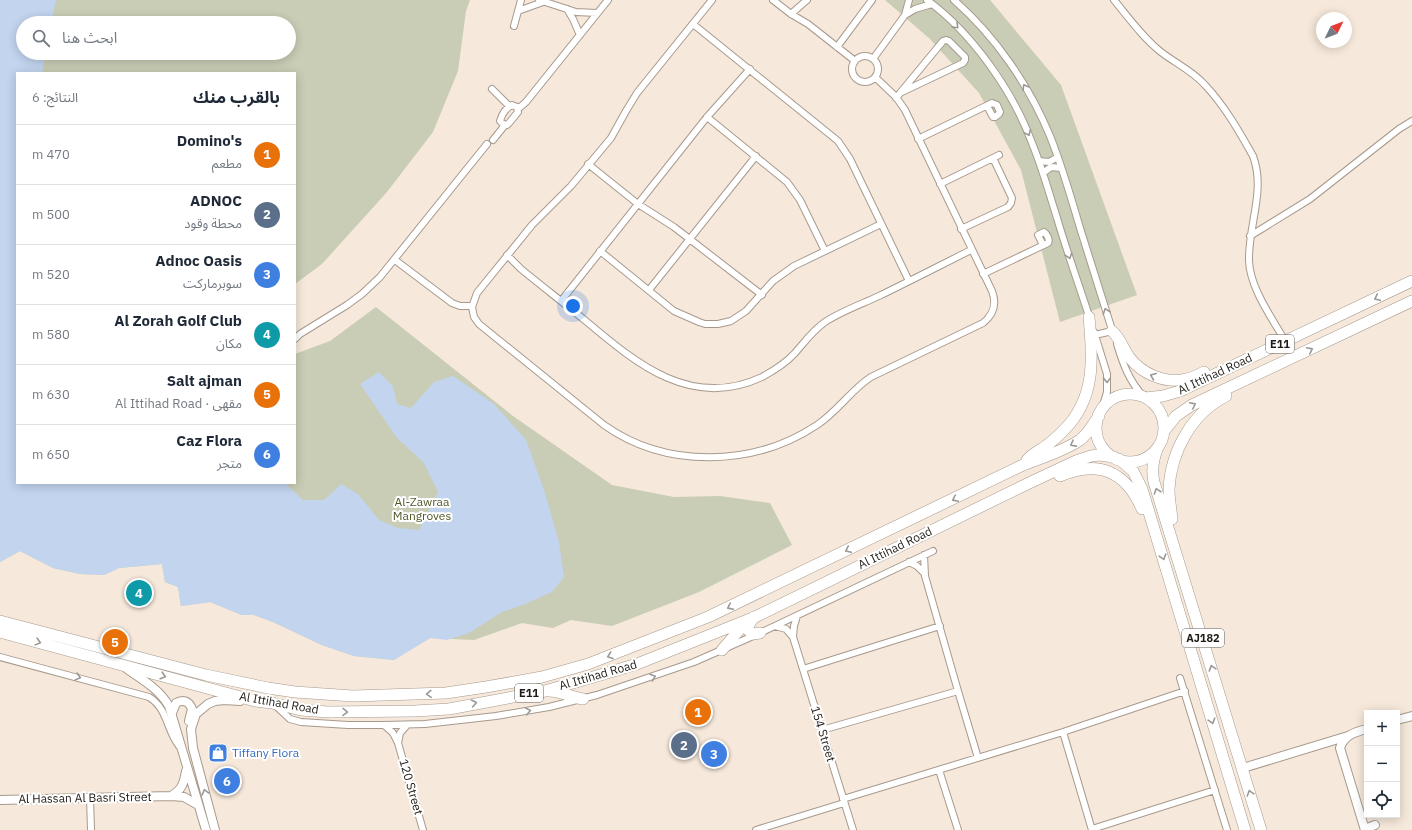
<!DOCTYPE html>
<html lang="ar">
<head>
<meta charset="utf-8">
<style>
	:root { --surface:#fff; --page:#f2f2f3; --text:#1f2937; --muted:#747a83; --line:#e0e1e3; --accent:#0b8043 }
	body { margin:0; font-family:"IBM Plex Sans","Noto Sans Arabic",sans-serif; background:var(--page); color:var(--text); direction:rtl }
	.controls { position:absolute; right:12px; bottom:12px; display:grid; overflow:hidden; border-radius:0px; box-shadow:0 2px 10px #0003 }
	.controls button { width:36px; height:36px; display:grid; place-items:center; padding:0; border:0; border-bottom:1px solid var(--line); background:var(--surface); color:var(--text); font:20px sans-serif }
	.compass { position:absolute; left:1316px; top:12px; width:36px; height:36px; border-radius:50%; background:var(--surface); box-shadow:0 2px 10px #0003; rotate:47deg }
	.you { position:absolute; left:573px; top:306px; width:14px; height:14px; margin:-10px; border:3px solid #fff; border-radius:50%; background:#1a73e8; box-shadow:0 0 0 6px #1a73e833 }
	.badge { display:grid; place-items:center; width:26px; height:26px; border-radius:50%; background:var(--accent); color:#fff; font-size:13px; font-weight:700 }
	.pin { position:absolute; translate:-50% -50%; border:2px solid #fff; box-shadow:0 1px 4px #0006 }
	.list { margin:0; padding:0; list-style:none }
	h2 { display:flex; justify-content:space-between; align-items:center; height:52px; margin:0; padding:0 16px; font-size:17px }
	h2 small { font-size:13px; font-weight:400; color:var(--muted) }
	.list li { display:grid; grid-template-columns:26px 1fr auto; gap:12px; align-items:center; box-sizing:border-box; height:60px; padding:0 16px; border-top:1px solid var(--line) }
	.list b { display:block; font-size:15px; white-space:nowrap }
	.list p { margin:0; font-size:13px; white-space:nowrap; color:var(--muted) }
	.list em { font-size:13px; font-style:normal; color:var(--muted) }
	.icon { flex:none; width:22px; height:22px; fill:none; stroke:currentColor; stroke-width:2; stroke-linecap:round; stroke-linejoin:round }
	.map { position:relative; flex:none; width:1412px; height:830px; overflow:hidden; direction:ltr }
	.search { position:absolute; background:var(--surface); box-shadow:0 2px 10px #0003; left:16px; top:16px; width:280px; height:44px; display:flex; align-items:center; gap:10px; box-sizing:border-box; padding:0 14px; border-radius:22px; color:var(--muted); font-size:15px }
	.panel { position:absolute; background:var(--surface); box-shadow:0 2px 10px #0003; left:16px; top:72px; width:280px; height:412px; border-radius:0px; direction:rtl }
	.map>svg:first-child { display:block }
	.green { fill:#c9cdb5; fill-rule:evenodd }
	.water { fill:#c2d4ee }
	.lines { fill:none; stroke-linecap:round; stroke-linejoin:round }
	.street-casing { stroke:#a79a8d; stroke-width:8 }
	.secondary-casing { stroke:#a79a8d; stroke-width:10 }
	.highway-casing { stroke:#a79a8d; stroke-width:12 }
	.street { stroke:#fff; stroke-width:6 }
	.secondary { stroke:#fff; stroke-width:8 }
	.highway { stroke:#fff; stroke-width:11 }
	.oneway { stroke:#9b9896 }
	.labels { text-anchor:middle; stroke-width:4; stroke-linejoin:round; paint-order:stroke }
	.shield { fill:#fff; stroke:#635f5c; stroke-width:1 }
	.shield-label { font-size:11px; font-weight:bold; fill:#201b16 }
	.street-label { font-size:12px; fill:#201b16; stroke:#fff }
	.park-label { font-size:12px; fill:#515625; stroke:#fff }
	.shop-label { font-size:12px; fill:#366cbe; stroke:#fff; text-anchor:start }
</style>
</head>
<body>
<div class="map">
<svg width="1412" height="830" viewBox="0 0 1412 830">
	<rect width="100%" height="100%" fill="#f6e8da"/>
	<path class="green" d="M0 0H470L466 11 458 71 433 132 387 192 322 264 295 284V73H17V483H295V354L330 341 376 307 513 416 612 485 674 497 720 496 770 503 792 545 699 592 612 626 571 620 553 628 522 623 474 640 430 638 394 660 354 656 322 645 273 622 254 615H242L210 602 181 606 178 587 165 582 162 564 119 568 104 575 80 574 53 568 20 551 0 562ZM23 23H289V53H23Z
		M885 0H990L1061 85 1137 295 1060 322 1021 170 979 93 930 39Z"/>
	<path class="water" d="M0 0H56L51 23H23V53H46L42 73H17V483H285L303 500H324L341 484 358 494 379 520 398 528 419 530 438 492 424 463 397 438 360 384 379 372 393 386 397 404 411 408 434 382 453 376 494 404 526 440 545 493 559 542 564 577 552 592 523 605 502 612 469 633 447 640 430 638 394 660 354 656 322 645 273 622 254 615H242L210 602 181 606 178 587 165 582 162 564 119 568 104 575 80 574 53 568 20 551 0 562Z"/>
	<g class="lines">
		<defs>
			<path id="street" d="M539 0 576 12 597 13
				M712 0 637 93 626 111 611 138 571 186 532 225 477 293 472 307 474 317 479 324 604 425C666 469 754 467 817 425 838 411 851 390 871 377L983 323C994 314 997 304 992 291L905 110 896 97 875 77
				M773 0 791 14 808 24 855 61
				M927 0C972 33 1013 91 1032 143 1042 167 1049 193 1057 218 1067 252 1079 285 1090 319
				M954 0C995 36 1029 85 1050 136 1062 166 1071 197 1080 228 1091 263 1102 298 1113 333
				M1114 0C1129 18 1143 38 1161 52 1175 63 1193 71 1205 85 1224 105 1239 131 1253 156 1266 191 1248 225 1249 261 1250 288 1272 318 1285 341
				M567 9 573 19 580 35
				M518 11 543 2
				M791 14 807 0
				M905 15 909 0
				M693 24 838 141 850 159 909 281
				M514 26 521 0
				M837 47 872 0
				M852 69a13 13 0 1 1 26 0a13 13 0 1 1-26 0Z
				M873 59 905 15 915 9 932 4
				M492 89 509 106
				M896 98 943 41 946 40 949 41 965 57V60L963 63 902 92
				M512 105 517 107 518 112 509 123 507 125 503 124 500 121C502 114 506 108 512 105Z
				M518 109 526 102 608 0
				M707 117 787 182 800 200 825 251
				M918 139 992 103 997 105 1000 112 999 114 995 117H993L987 106
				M493 140 505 125
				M1039 161 1049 162 1058 157
				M588 164 638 204 674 227 762 295
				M1043 173 1051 167 1061 168
				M940 184 999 155
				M961 229 1008 207 1011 203 1012 198 993 158
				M1250 236 1310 199 1399 129 1412 121
				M600 251 674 311 699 322 705 324H718L731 321 746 311 773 281 794 266 881 224
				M507 255 521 269C543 287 565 304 587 322 637 364 692 410 762 377 773 371 785 364 794 354 804 343 812 331 825 322 842 311 862 304 879 296 910 281 941 265 971 250
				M395 260 452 303 460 306H472
				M983 274 1048 243C1050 240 1047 234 1044 232L1038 235 1043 245
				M649 290 756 156
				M561 301 707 117 750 69
				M1094 332 1107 374V392L1102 409
				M1095 335 1112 331
				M295 339 300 334 347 305 362 294 380 277 487 144
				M1117 344C1123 364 1129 381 1144 397
				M924 555 925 576 958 691 978 758
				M909 562 917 566 924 573
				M775 626 786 629 793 637 853 830
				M793 637 794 626 797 616
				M0 657 149 697C168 709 166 729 179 746
				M803 669 940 626
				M1180 678 1227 830
				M275 705 290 719 301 722 348 725H384L425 724 496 716 549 707 597 695 694 662 760 633 933 551
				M384 725 393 733 398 743 423 830
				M822 730 958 691
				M1063 732 1092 830
				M398 743 400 733 407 725
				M939 770 958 830
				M90 798 91 830
				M843 799 1063 732 1185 691
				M1092 829 1215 790
				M756 830 844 803"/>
			<path id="secondary" d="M127 669C143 680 159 689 169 706L206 830
				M172 713 176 703C183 699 189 701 192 709L189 721
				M1397 720 1412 716
				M1243 768 1348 736
				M171 796C182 790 184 783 186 771
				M0 800 171 796 184 797 198 805
				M1365 829 1375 825
				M215 830 193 748 191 729 196 714 208 704 215 701 224 700 240 701
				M1365 830 1340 748C1344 735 1355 732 1367 729"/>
			<path id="highway" d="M1112 331C1120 338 1123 348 1129 357 1142 374 1165 384 1186 379 1192 378 1198 375 1204 372
				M1096 428a34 34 0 1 1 68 0a34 34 0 1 1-68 0Z
				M1146 398 1163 396 1180 391 1412 281
				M1164 431 1176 416 1192 405 1412 301
				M1158 447C1153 459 1151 469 1154 482L1261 830
				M1119 459 1133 471 1142 489 1245 830
				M1027 460C1033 453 1041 450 1047 445 1053 441 1058 436 1063 431 1096 399 1093 358 1089 317
				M1060 476C1099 459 1126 472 1142 509
				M1172 519C1171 509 1169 499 1169 489 1171 451 1192 413 1226 396
				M754 617 748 626V630L753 634 760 633
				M0 621 206 675 268 688 295 692 353 696 446 693 486 687 542 677 588 664 708 617 1023 465C1041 458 1064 451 1080 440 1088 434 1093 424 1099 416
				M0 632 255 701 272 703 301 710 328 712 415 711 449 709 545 691 607 673 637 664 755 617 1027 484 1076 461 1091 456 1099 455 1114 457
				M722 650 746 622
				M549 691C561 691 571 697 583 699"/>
		</defs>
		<use href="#street" class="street-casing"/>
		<use href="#secondary" class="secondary-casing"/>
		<use href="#highway" class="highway-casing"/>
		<use href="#street" class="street"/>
		<use href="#secondary" class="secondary"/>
		<use href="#highway" class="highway"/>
	</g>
	<defs><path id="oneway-chevron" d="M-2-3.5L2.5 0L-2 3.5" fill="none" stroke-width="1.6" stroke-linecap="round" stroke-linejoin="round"/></defs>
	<g class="oneway">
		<use href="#oneway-chevron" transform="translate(956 26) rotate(44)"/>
		<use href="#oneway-chevron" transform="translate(1025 87) rotate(-121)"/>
		<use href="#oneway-chevron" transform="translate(1028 133) rotate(66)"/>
		<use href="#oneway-chevron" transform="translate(1069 256) rotate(72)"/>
		<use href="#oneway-chevron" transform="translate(1377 298) rotate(155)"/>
		<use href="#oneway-chevron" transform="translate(1106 311) rotate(-109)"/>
		<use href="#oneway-chevron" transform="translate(1310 350) rotate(-26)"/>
		<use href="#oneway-chevron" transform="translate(1153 376) rotate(-158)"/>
		<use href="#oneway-chevron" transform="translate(1107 380) rotate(88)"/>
		<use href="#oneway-chevron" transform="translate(1193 405) rotate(-27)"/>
		<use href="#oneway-chevron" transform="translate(1073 444) rotate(152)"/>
		<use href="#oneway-chevron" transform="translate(1157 491) rotate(-109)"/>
		<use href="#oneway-chevron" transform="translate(955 499) rotate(154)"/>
		<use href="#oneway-chevron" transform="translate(848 550) rotate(155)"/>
		<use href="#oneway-chevron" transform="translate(1163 557) rotate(73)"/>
		<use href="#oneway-chevron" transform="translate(730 607) rotate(154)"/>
		<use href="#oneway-chevron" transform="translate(38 642) rotate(15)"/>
		<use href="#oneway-chevron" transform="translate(610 656) rotate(160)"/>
		<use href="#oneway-chevron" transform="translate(1212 668) rotate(-107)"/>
		<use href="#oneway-chevron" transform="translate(163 676) rotate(16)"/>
		<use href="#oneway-chevron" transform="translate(78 677) rotate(15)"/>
		<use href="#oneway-chevron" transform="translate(653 677) rotate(-19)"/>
		<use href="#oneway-chevron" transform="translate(429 694) rotate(177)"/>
		<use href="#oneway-chevron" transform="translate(474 703) rotate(-12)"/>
		<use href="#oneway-chevron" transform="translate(528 711) rotate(-10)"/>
		<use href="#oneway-chevron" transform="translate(345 712) rotate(1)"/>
		<use href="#oneway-chevron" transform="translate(1212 721) rotate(73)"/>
		<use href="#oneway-chevron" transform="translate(205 792) rotate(-105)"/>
		<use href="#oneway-chevron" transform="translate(1250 793) rotate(-107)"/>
	</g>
	<defs>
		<symbol id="shop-square" viewBox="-11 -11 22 22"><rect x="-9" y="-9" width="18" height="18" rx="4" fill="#3f7fe0" stroke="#fff"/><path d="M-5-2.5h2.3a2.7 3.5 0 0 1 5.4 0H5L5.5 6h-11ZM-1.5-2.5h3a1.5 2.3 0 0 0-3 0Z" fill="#fff"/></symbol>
	</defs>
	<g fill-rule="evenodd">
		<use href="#shop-square" x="207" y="742" width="22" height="22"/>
	</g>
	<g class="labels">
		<g class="shield">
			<rect x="1266" y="335" width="28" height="18" rx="3"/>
			<rect x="1182" y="629" width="42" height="18" rx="3"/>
			<rect x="515" y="684" width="28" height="18" rx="3"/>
		</g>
		<g class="shield-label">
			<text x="1280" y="348">E11</text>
			<text x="1203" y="642">AJ182</text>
			<text x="529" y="697">E11</text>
		</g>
		<g class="street-label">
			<text transform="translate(1215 374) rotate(-25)" y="4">Al Ittihad Road</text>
			<text transform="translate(895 548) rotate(-26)" y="4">Al Ittihad Road</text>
			<text transform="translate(598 675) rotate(-16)" y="4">Al Ittihad Road</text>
			<text transform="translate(279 703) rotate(10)" y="4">Al Ittihad Road</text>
			<text transform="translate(823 734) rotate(73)" y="4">154 Street</text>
			<text transform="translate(411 787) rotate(74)" y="4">120 Street</text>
			<text transform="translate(85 798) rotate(-1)" y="4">Al Hassan Al Basri Street</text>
		</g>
		<g class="park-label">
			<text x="422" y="506">Al-Zawraa<tspan x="422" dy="14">Mangroves</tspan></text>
		</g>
		<g class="shop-label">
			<text x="232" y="757">Tiffany Flora</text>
		</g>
	</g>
</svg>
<div class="controls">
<button>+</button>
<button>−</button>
<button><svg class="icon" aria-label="locate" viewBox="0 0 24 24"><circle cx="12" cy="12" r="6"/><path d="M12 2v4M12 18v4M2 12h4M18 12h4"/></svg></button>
</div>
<svg class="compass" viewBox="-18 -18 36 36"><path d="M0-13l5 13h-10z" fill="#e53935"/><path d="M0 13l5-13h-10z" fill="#747a83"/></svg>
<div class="you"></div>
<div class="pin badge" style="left:698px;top:712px;background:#e8710a">1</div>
<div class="pin badge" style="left:684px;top:745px;background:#5c6f8a">2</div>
<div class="pin badge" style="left:714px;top:754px;background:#3f7fe0">3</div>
<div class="pin badge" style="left:139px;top:593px;background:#0f9aa8">4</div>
<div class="pin badge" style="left:115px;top:642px;background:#e8710a">5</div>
<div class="pin badge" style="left:227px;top:781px;background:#3f7fe0">6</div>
<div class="search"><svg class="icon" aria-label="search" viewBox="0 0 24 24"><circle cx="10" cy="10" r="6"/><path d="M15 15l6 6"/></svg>ابحث هنا</div>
<section class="panel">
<h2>بالقرب منك<small>النتائج: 6</small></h2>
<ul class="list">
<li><span class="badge" style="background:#e8710a">1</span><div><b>Domino's</b><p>مطعم</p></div><em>470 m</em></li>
<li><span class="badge" style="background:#5c6f8a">2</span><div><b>ADNOC</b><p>محطة وقود</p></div><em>500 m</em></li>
<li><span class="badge" style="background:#3f7fe0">3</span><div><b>Adnoc Oasis</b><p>سوبرماركت</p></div><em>520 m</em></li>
<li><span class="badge" style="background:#0f9aa8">4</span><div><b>Al Zorah Golf Club</b><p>مكان</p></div><em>580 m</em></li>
<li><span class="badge" style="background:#e8710a">5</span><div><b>Salt ajman</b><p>مقهى · Al Ittihad Road</p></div><em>630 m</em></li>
<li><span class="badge" style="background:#3f7fe0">6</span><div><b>Caz Flora</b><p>متجر</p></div><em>650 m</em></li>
</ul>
</section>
</div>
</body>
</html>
